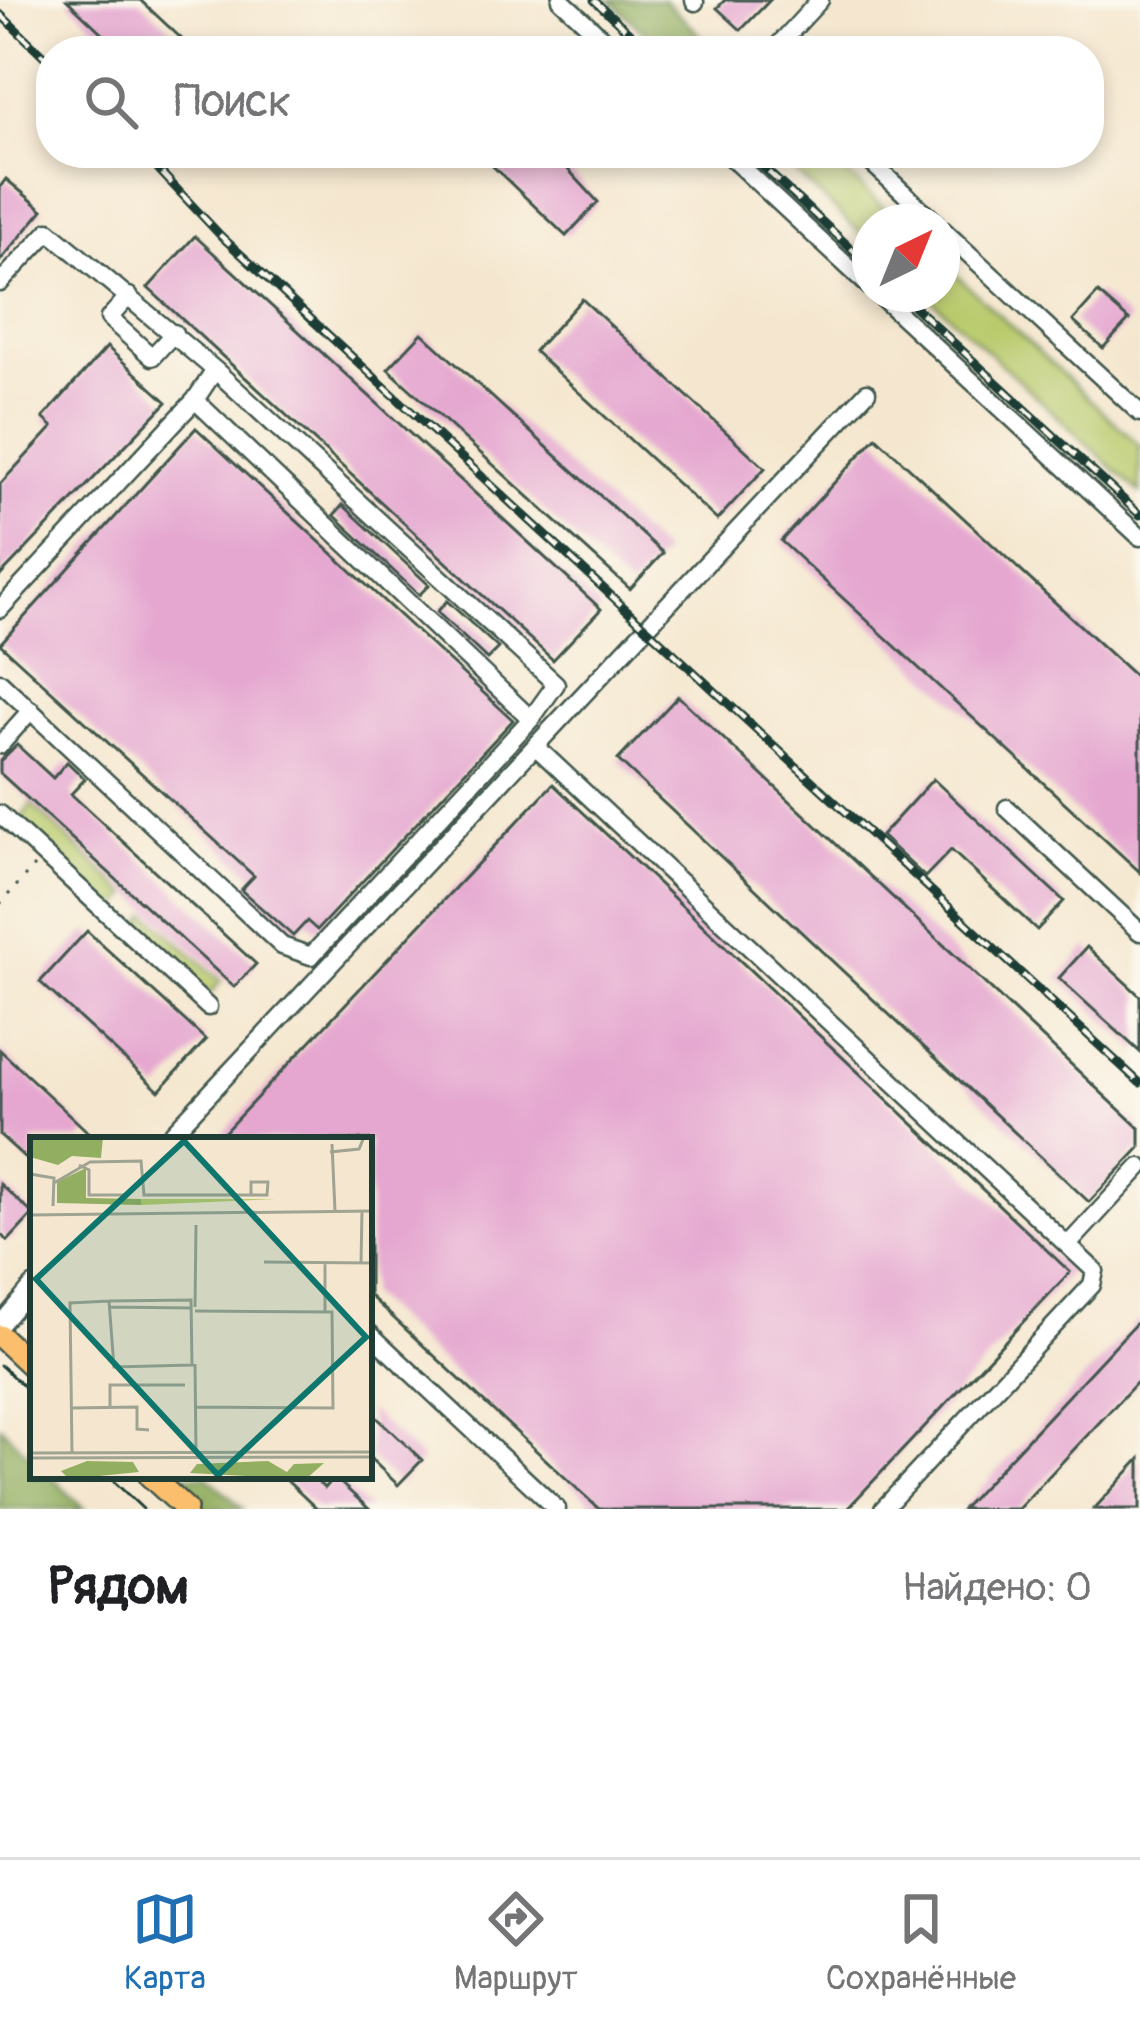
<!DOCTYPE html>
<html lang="ru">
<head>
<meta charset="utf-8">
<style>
	:root { --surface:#fff; --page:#f6f6f6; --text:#202124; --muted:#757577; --line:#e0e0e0; --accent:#1f6fb2 }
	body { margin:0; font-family:Pangolin,sans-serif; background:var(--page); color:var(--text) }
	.compass { position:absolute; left:852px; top:204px; width:108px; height:108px; border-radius:50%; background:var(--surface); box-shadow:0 6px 18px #0003; rotate:43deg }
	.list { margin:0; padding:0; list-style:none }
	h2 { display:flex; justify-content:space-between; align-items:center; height:156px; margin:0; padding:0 48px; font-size:51px }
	h2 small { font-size:39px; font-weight:400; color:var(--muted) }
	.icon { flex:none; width:66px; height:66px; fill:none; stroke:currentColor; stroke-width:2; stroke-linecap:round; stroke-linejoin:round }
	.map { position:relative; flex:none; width:1140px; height:1509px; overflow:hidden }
	.search { position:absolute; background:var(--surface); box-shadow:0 6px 18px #0003; left:36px; right:36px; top:36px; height:132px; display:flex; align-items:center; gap:30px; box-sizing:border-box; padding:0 42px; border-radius:48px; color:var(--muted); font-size:45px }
	.sheet { height:348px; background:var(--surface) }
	nav { display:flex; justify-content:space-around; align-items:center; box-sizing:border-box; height:168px; border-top:3px solid var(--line); background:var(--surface); font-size:33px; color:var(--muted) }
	nav a { display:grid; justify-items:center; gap:6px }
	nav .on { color:var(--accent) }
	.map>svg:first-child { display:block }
	.green { fill:#b9ca6d; stroke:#6c8450; stroke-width:3 }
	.forest { fill:#92ae60; stroke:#58764a; stroke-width:3 }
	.building { fill:#e5a7d0 }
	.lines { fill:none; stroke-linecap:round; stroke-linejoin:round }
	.minor-casing { stroke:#3f564b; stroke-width:21 }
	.major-casing { stroke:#3f564b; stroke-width:26 }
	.path { stroke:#3f564b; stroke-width:3; stroke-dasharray:3 9; stroke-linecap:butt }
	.minor { stroke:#fff; stroke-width:16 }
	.major { stroke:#fabe6d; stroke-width:21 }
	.tram { stroke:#1f3d34; stroke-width:3 }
	.rail-casing { stroke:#1f3d34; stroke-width:9 }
	.rail { stroke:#fbf7ec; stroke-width:4.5; stroke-dasharray:14; stroke-linecap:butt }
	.inset-road { fill:none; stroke:#9fa391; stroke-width:3 }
	.view { fill:#0f766e; fill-opacity:0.15; stroke:#0f766e; stroke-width:6 }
	.inset-edge { fill:none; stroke:#1f3d34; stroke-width:6 }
</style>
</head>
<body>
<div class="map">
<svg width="1140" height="1509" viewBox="0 0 1140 1509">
	<rect width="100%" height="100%" fill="#fbf7ec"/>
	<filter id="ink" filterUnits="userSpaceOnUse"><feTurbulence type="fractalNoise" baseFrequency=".00833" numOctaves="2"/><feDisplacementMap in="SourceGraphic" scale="24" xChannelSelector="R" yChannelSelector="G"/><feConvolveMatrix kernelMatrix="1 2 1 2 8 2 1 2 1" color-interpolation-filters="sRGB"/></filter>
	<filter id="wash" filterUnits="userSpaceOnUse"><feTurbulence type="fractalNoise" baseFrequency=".004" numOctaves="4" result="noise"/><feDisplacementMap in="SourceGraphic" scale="48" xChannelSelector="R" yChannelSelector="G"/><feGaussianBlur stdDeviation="2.7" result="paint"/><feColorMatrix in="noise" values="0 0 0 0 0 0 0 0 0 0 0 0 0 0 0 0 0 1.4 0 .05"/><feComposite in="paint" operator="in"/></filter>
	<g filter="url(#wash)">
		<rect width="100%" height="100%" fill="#f5e7cf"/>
		<path class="green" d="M774 153H825L899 222H870V242Z
			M942 262 1140 446V493L926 294H942Z
			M31 804 129 896 113 913 18 824Z
			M148 914 221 981 211 993 201 994 135 930Z"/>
		<path class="forest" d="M610 0H664L717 51H664Z
			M0 1426 33 1459V1476H51L84 1509H0Z
			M167 1476H207L243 1509H202Z"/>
		<g id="blocks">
			<path class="building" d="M67 0H140L184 41 174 51H121Z
				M725 0H770L741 30 717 8Z
				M479 153H553L598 202 566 236Z
				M6 179 43 210 0 261V187Z
				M195 236 601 609 553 660 148 288Z
				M1098 293 1129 320 1103 348 1073 321Z
				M582 299 765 468 717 520 534 351Z
				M422 333 663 553 630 589 388 369Z
				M107 347 167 402 0 576V484L53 427 43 418Z
				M196 428 513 720 317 930 307 921 293 936 241 890 254 876 0 644Z
				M876 437 1140 681V872L781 541Z
				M343 505 429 585 419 595 334 515Z
				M447 601 498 648 487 659 437 612Z
				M678 696 1140 1129V1148L1089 1202 618 760Z
				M17 745 53 778 67 762 85 779 71 794 256 964 234 987 0 773V761Z
				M933 779 1064 901 1037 930 951 850 925 877 881 836Z
				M553 784 1070 1272 847 1509H599L369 1295V1140H217Z
				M87 931 206 1040 159 1091 40 982Z
				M1087 947 1140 996V1052L1059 978Z
				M0 1050 88 1132 81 1140H33V1165L0 1135Z
				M0 1184 33 1214 8 1241 0 1234Z
				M1140 1319V1379L1018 1509H962Z
				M369 1410 422 1460 398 1485 369 1457Z
				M1140 1459V1509H1094Z
				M282 1476H312L324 1488 334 1477 369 1509H317Z"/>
		</g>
	</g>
	<g filter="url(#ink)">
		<use href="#blocks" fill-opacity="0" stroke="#3f564b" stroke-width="3"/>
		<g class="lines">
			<defs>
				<path id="minor" d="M561 0 616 51
					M694 0 695 2
					M773 51 820 0
					M726 153 870 287
					M861 153 935 222
					M942 229 1140 413
					M0 283 49 231 215 370 195 400 0 609
					M878 294 1140 537
					M129 296 109 318 152 357 174 333
					M195 400 531 719
					M0 682 282 946 311 956 531 719 556 684 215 370
					M0 745 31 710
					M535 746 1095 1271 1092 1285 883 1509
					M1007 808 1140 932
					M0 814 208 1007
					M166 1140 867 392
					M1068 1245 1140 1167
					M0 1325 33 1286
					M369 1333 557 1509"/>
				<path id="major" d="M0 1336 33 1367
					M150 1476 186 1509"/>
			</defs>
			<use href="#minor" class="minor-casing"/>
			<use href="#major" class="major-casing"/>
			<path class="path" d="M0 904 35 865"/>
			<use href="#minor" class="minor"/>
			<use href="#major" class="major"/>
			<path class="tram" d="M0 1365 33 1395
				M108 1476 143 1509"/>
			<defs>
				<path id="rail" d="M594 0 649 51
					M0 14 51 63
					M143 153 221 236 1140 1083
					M748 153 870 266
					M901 294 1140 515"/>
			</defs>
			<use href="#rail" class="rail-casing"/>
			<use href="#rail" class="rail"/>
		</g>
	</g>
	<g transform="translate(30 1137)">
		<rect width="342" height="342" fill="#f5e7cf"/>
		<path d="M111 62H246L111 68Z" fill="#b9ca6d"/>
		<path d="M0 0H73L71 21 42 19 28 28 0 20ZM56 31V61L111 62V68L27 66V45ZM57 324 103 325 109 335 39 342 31 334ZM238 324 257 335 264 327 294 326 276 342 160 336 167 327Z" fill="#92ae60"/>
		<path class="inset-road" d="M302 7 305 74M300 15 329 12 334 0M49 28 59 33V58H96M0 37 24 41 23 69M24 46 60 25 111 24 114 58H237L238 45H221V58M0 78 342 74M234 125 342 126M295 125V174M331 126 332 74M80 170 162 171M165 170 166 88M165 227 166 315M165 270 303 271 302 175 165 174M41 271 107 270V292L119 293M80 271V248H155M0 316 342 315M42 316 40 166 79 164 84 230 162 228 161 163 79 164M0 321 342 320"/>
		<path class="view" d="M154 4 336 200 188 338 6 142Z"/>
		<rect width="342" height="342" class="inset-edge"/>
	</g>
</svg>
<svg class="compass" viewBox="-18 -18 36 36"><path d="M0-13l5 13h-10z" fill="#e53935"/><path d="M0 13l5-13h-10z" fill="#757577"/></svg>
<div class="search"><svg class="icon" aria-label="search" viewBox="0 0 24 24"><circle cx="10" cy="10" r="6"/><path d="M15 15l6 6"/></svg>Поиск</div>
</div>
<section class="sheet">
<h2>Рядом<small>Найдено: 0</small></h2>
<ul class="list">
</ul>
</section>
<nav>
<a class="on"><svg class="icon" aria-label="map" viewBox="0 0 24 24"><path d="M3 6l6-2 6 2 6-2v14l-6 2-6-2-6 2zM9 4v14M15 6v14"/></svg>Карта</a>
<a><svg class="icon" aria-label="directions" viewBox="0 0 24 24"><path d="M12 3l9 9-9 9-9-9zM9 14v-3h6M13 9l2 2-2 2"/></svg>Маршрут</a>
<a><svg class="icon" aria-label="saved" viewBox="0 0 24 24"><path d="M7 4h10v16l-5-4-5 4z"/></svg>Сохранённые</a>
</nav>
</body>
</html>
